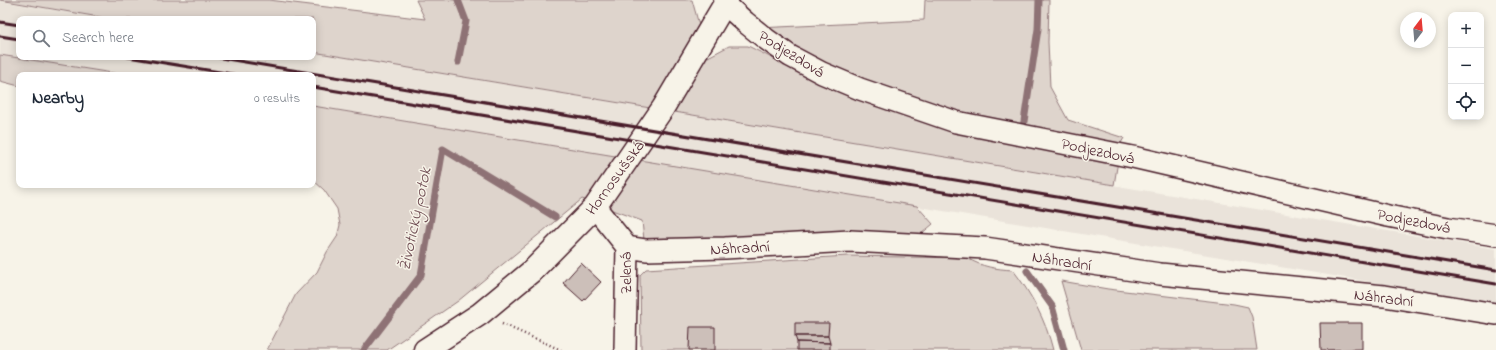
<!DOCTYPE html>
<html lang="en">
<head>
<meta charset="utf-8">
<style>
	:root { --surface:#fff; --page:#f2f2f3; --text:#1f2937; --muted:#747a83; --line:#e0e1e3 }
	body { margin:0; font-family:"Indie Flower",sans-serif; background:var(--page); color:var(--text) }
	.controls { position:absolute; right:12px; top:12px; display:grid; overflow:hidden; border-radius:8px; box-shadow:0 2px 10px #0003 }
	.controls button { width:36px; height:36px; display:grid; place-items:center; padding:0; border:0; border-bottom:1px solid var(--line); background:var(--surface); color:var(--text); font:20px sans-serif }
	.compass { position:absolute; left:1400px; top:12px; width:36px; height:36px; border-radius:50%; background:var(--surface); box-shadow:0 2px 10px #0003; rotate:16deg }
	.list { margin:0; padding:0; list-style:none }
	h2 { display:flex; justify-content:space-between; align-items:center; height:52px; margin:0; padding:0 16px; font-size:17px }
	h2 small { font-size:13px; font-weight:400; color:var(--muted) }
	.icon { flex:none; width:22px; height:22px; fill:none; stroke:currentColor; stroke-width:2; stroke-linecap:round; stroke-linejoin:round }
	.map { position:relative; flex:none; width:1496px; height:350px; overflow:hidden }
	.search { position:absolute; background:var(--surface); box-shadow:0 2px 10px #0003; left:16px; top:16px; width:300px; height:44px; display:flex; align-items:center; gap:10px; box-sizing:border-box; padding:0 14px; border-radius:8px; color:var(--muted); font-size:15px }
	.panel { position:absolute; background:var(--surface); box-shadow:0 2px 10px #0003; left:16px; top:72px; width:300px; height:116px; border-radius:8px }
	.map>svg:first-child { display:block }
	.built { fill:#eae3da }
	.green { fill:#ded4cc; stroke:#947a7c }
	.lines { fill:none; stroke-linecap:round; stroke-linejoin:round }
	.stream { stroke:#8e7275; stroke-width:7 }
	.building { fill:#ccbfb9; stroke:#4a1f2b }
	.minor-casing { stroke:#4a1f2b; stroke-width:24 }
	.tertiary-casing { stroke:#4a1f2b; stroke-width:25 }
	.path { stroke:#4a1f2b; stroke-width:2.5; stroke-dasharray:1 3; stroke-linecap:butt }
	.minor { stroke:#f7f3e8; stroke-width:21 }
	.tertiary { stroke:#f7f3e8; stroke-width:22 }
	.rail { stroke:#4a1f2b; stroke-width:3 }
	.labels { text-anchor:middle; stroke-width:3; stroke-linejoin:round; paint-order:stroke }
	.street-label { font-size:16px; fill:#4a1f2b; stroke:#f7f3e8 }
	.water-label { font-size:17px; font-style:italic; fill:#6c4950; stroke:#f7f3e8 }
</style>
</head>
<body>
<div class="map">
<svg width="1496" height="350" viewBox="0 0 1496 350">
	<rect width="100%" height="100%" fill="#f7f3e8"/>
	<filter id="ink" filterUnits="userSpaceOnUse"><feTurbulence type="fractalNoise" baseFrequency=".025" numOctaves="2"/><feDisplacementMap in="SourceGraphic" scale="8" xChannelSelector="R" yChannelSelector="G"/><feConvolveMatrix kernelMatrix="1 2 1 2 8 2 1 2 1" color-interpolation-filters="sRGB"/></filter>
	<g filter="url(#ink)">
		<path class="built" d="M0 1 111 19H19V57H313V52L1496 249V303L313 106V75H125L0 55Z"/>
		<path class="green" d="M0 0H269L425 19 416 0H692L708 57 729 46H748L790 67 758 28 924 20 925 0H1049L1048 42 1050 87 1068 120 1124 138 1121 143 1114 185 313 52V19H111Z
			M0 55 125 75H19V86L0 81Z
			M313 106 917 206 933 224 921 234 671 245 644 240 642 221 582 199 458 301 387 350H267L296 294 317 272 327 252 337 237 340 225 337 209 324 190 313 180Z
			M847 256 967 258C982 267 996 269 1013 270 1031 293 1046 321 1053 350H641L640 275 646 269Z
			M1061 281 1108 289 1234 304 1248 307 1252 317 1257 350H1081Z"/>
		<g class="lines">
			<path class="stream" d="M458 0 466 21 458 62
				M1023 128 1038 29 1039 0
				M1027 271 1052 306 1064 350
				M364 350 421 275 443 149 555 217"/>
		</g>
		<path class="building" d="M581 263 601 282 583 301 563 283Z
			M795 323H829L828 336H795Z
			M1320 323H1362V349L1321 350Z
			M690 327H715V350H689Z
			M795 336H828L830 343 797 342Z
			M797 342 830 343V350H797Z"/>
		<g class="lines">
			<defs>
				<path id="minor" d="M725 4 745 22 766 39 790 56 822 73 860 89 956 122 1133 157 1388 216 1448 228 1496 235
					M595 207 627 247 625 350
					M627 247 646 250 725 248 850 241 985 248 1160 274 1384 296 1496 314"/>
				<path id="tertiary" d="M425 350 480 314 532 271 595 207 663 108 727 0"/>
			</defs>
			<use href="#minor" class="minor-casing"/>
			<use href="#tertiary" class="tertiary-casing"/>
			<path class="path" d="M502 324 561 350"/>
			<use href="#minor" class="minor"/>
			<use href="#tertiary" class="tertiary"/>
			<path class="rail" d="M0 22 19 25
				M0 36 19 39
				M128 57 238 75
				M215 57 1496 270
				M313 87 1496 284"/>
		</g>
	</g>
	<g class="labels">
		<g class="street-label">
			<text transform="translate(792 53) rotate(32)" y="6">Podjezdová</text>
			<text transform="translate(1098 150) rotate(12)" y="6">Podjezdová</text>
			<text transform="translate(614 177) rotate(-54)" y="6">Hornosušská</text>
			<text transform="translate(1414 220) rotate(11)" y="6">Podjezdová</text>
			<text transform="translate(740 247) rotate(-3)" y="6">Náhradní</text>
			<text transform="translate(1062 260) rotate(9)" y="6">Náhradní</text>
			<text transform="translate(625 273) rotate(-91)" y="6">Zelená</text>
			<text transform="translate(1384 297) rotate(7)" y="6">Náhradní</text>
		</g>
		<g class="water-label">
			<text transform="translate(414 219) rotate(-78)" y="6">Životický potok</text>
		</g>
	</g>
</svg>
<div class="controls">
<button>+</button>
<button>−</button>
<button><svg class="icon" aria-label="locate" viewBox="0 0 24 24"><circle cx="12" cy="12" r="6"/><path d="M12 2v4M12 18v4M2 12h4M18 12h4"/></svg></button>
</div>
<svg class="compass" viewBox="-18 -18 36 36"><path d="M0-13l5 13h-10z" fill="#e53935"/><path d="M0 13l5-13h-10z" fill="#747a83"/></svg>
<div class="search"><svg class="icon" aria-label="search" viewBox="0 0 24 24"><circle cx="10" cy="10" r="6"/><path d="M15 15l6 6"/></svg>Search here</div>
<section class="panel">
<h2>Nearby<small>0 results</small></h2>
<ul class="list">
</ul>
</section>
</div>
</body>
</html>
